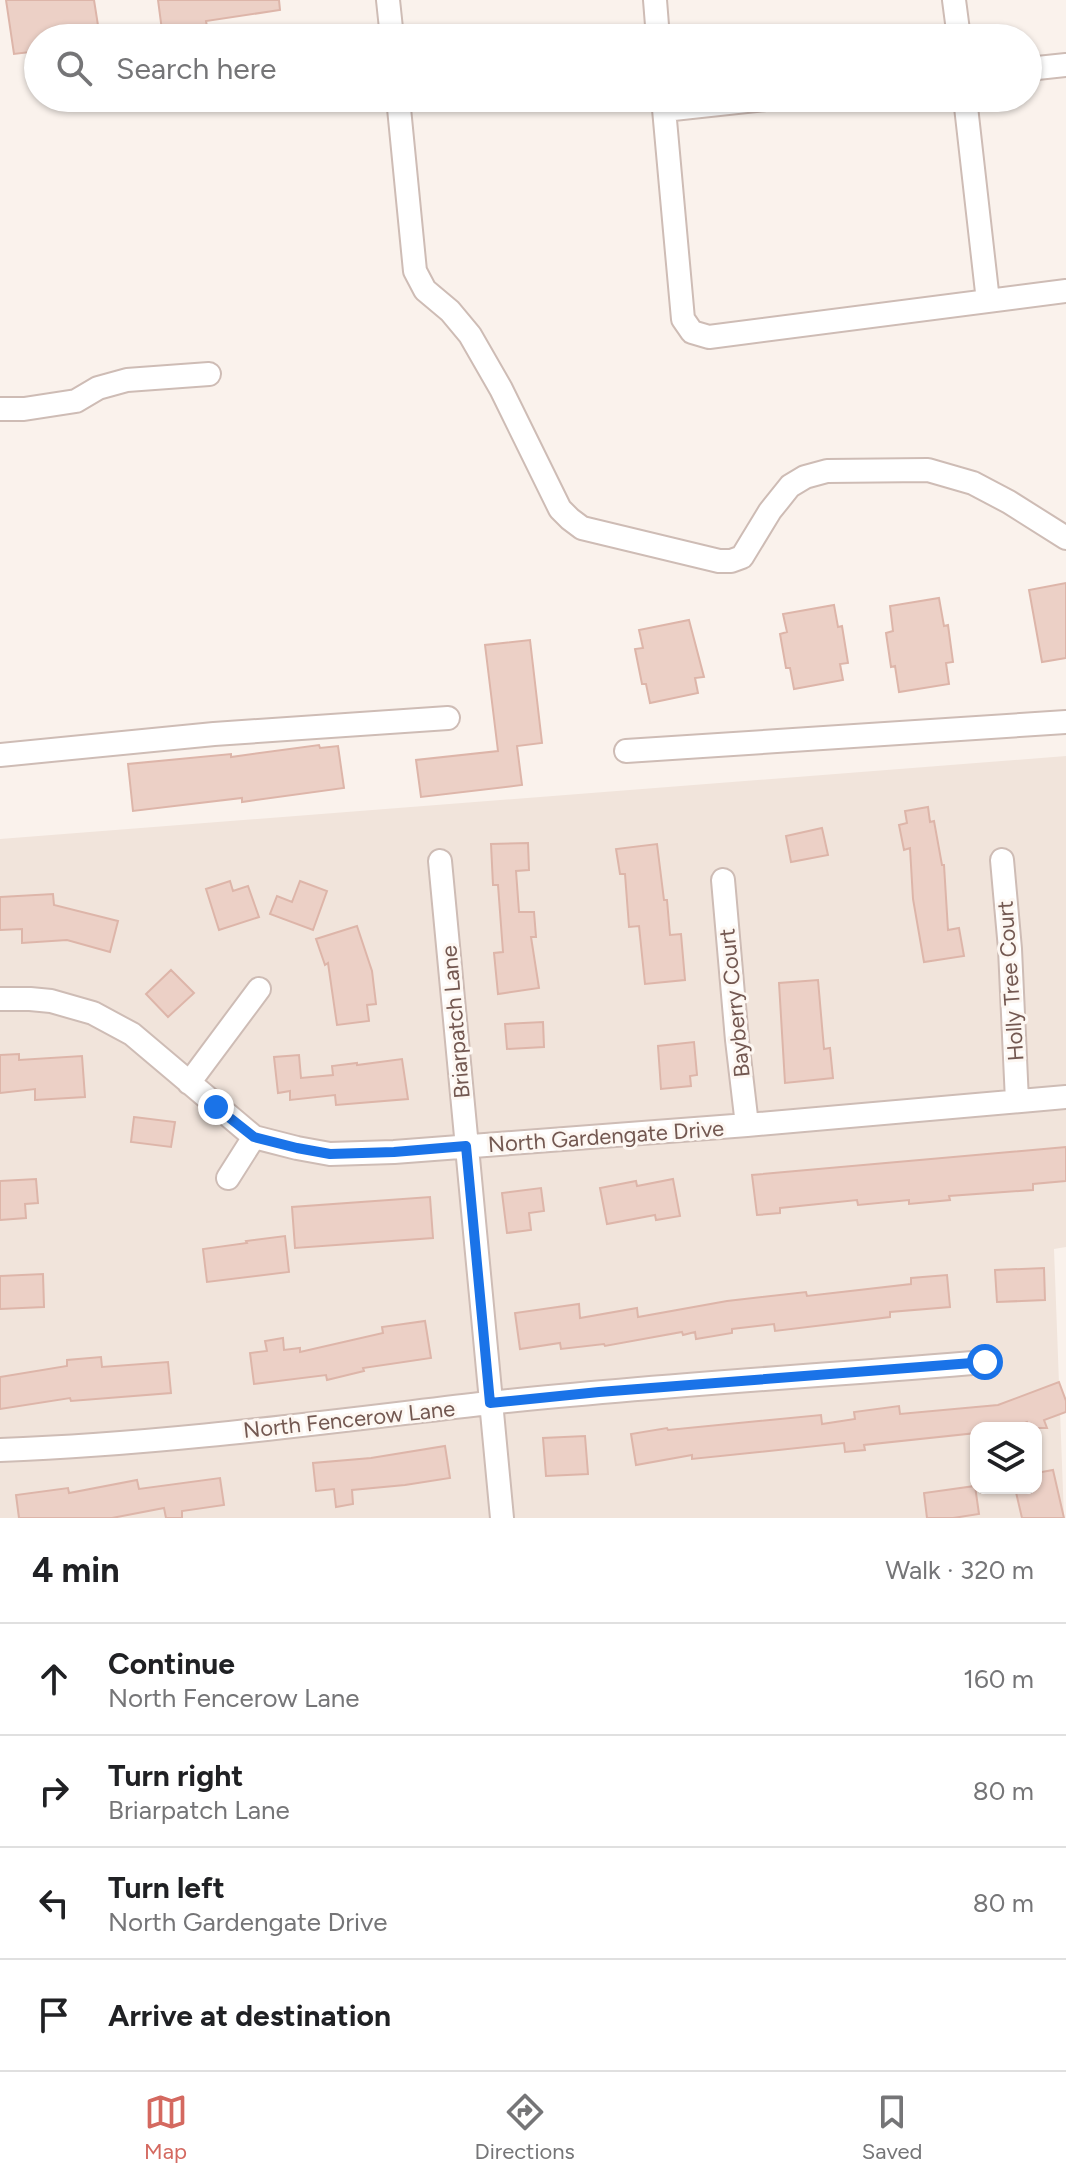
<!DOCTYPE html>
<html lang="en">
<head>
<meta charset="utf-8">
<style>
	:root { --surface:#fff; --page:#f2f2f2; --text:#202124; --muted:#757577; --line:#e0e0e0; --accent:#d46960 }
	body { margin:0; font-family:Figtree,sans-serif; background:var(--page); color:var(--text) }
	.controls { position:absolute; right:24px; bottom:24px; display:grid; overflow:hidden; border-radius:16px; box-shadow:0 2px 6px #0004 }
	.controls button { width:72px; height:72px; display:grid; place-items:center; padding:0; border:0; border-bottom:2px solid var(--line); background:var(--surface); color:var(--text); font:40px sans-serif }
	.stop { position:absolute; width:24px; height:24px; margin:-18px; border:6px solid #1a73e8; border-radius:50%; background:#fff }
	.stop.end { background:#1a73e8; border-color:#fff; box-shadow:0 2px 8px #0008 }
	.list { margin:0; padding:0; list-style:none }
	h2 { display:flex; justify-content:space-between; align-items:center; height:104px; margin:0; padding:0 32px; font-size:34px }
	h2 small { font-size:26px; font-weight:400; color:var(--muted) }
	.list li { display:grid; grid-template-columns:52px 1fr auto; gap:24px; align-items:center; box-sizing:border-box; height:112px; padding:0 32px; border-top:2px solid var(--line) }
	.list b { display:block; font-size:30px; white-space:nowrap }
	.list p { margin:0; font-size:26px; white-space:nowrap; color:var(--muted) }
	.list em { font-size:26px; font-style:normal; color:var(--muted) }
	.icon { flex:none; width:44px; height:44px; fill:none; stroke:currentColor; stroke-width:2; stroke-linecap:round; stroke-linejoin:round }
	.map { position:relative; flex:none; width:1066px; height:1518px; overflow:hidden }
	.search { position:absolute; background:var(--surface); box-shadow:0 2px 6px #0004; left:24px; right:24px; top:24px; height:88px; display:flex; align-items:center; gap:20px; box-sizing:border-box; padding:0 28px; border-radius:44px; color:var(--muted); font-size:30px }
	.sheet { height:552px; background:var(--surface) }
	nav { display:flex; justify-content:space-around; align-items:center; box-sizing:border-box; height:112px; border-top:2px solid var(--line); background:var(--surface); font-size:22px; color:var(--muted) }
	nav a { display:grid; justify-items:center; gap:4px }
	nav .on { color:var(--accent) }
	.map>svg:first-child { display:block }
	.residential { fill:#f1e4db; fill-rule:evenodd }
	.building { fill:#ecd0c6; stroke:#ddb5a9; stroke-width:2 }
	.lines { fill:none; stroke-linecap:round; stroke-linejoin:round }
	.minor-casing { stroke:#cebcb5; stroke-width:26 }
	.minor { stroke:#fff; stroke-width:22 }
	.route { stroke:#1a73e8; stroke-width:10 }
	.labels { text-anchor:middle; stroke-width:6; stroke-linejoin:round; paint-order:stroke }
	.street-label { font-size:22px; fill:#735851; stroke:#fdf7f2 }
</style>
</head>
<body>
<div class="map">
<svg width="1066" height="1518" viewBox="0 0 1066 1518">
	<rect width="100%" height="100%" fill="#faf2ec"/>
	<path class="residential" d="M1066 756V1247L1054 1249 1064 1518H0V839ZM976 1428H1036V1488H976Z"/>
	<path class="building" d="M6 0H94L100 38H38V51L14 54Z
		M158 0H279L280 10 206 21 208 32 163 38Z
		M1066 583V658L1042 662 1029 590Z
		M939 598 944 626 948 625 953 662 946 663 949 684 899 692 895 666 891 667 886 633 893 631 890 606Z
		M834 605 838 627 842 626 848 663 840 664 843 680 794 689 790 668H786L780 634 787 632 783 614Z
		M689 620 704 677 695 678 698 693 650 703 646 684H642L635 649 643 648 639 630Z
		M530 640 542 743 517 746 522 785 421 797 416 760 498 751 485 645Z
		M319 745 320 748 338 746 344 788 242 802V798L133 811 128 764 231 754V757Z
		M928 807 930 822 934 821 942 865H944L948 930 959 928 964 956 924 962 913 899 910 848 904 850 899 825 907 823 905 811Z
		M822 828 828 855 791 862 786 836Z
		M528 843 529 870 516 871 519 912H534L536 937H531L539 988 498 994 494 953 503 952 498 885H493L491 844Z
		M657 844 664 900H667L670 935 681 934 685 980 645 984 639 926 629 927 625 874H620L616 849Z
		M230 881 233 891 248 886 259 917 219 930 206 889Z
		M300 881 327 891 313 930 270 914 277 896 292 902Z
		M53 894 54 905 118 921 110 952 67 940 22 943V929L0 930V897Z
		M357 926 372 971 376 1004 367 1005 369 1021 337 1025 328 963 325 965 316 939Z
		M171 970 194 993 168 1017 146 994Z
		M818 980 824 1049 830 1048 833 1078 785 1083 779 983Z
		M543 1022 544 1047 507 1049 505 1024Z
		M694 1042 697 1075 690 1076 691 1086 661 1089 658 1046Z
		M19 1054V1060L82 1056 85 1097 35 1100V1089L0 1093V1055Z
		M299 1055 301 1078 333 1075 332 1066 357 1063V1065L402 1059 408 1099 336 1105 335 1095 290 1100V1091L278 1093 274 1057Z
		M134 1117 175 1122 171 1147 131 1142Z
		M1066 1147V1181L1033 1184V1190L949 1196 950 1200 909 1204V1200L858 1205 857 1200 780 1208V1213L757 1215 752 1175Z
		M36 1179 38 1203 25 1204 26 1218 0 1220V1181Z
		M673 1179 680 1216 656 1220 655 1215 607 1224 600 1188 636 1181 637 1186Z
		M541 1188 544 1211 529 1213 531 1230 507 1233 502 1193Z
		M430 1197 433 1238 295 1248 292 1207Z
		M285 1236 289 1272 207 1282 203 1249 247 1243 246 1241Z
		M1044 1268 1045 1300 997 1302 995 1270Z
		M43 1274 44 1307 0 1309V1276Z
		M947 1275 950 1307 890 1312V1317L775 1331 774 1324 732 1329V1333L696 1339 695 1332 683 1335 682 1332 605 1346 604 1344 561 1349 560 1343 520 1349 515 1313 579 1304 580 1318 637 1308 638 1317 727 1301 806 1292 807 1296 911 1284V1278Z
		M425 1321 431 1358 363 1368 364 1371 327 1380 326 1375 254 1384 250 1353 267 1351 265 1341 283 1338 284 1350 300 1348V1352L383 1333 382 1327Z
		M101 1357 102 1367 168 1362 171 1393 71 1401 70 1398 0 1409V1377L67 1366V1360Z
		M1059 1382 1066 1401V1412L1044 1420 1047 1428H1029L1027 1422 1011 1428H976V1433L864 1445 865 1450 845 1452 844 1443 692 1459V1455L636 1465 631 1434 667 1428 668 1430 821 1415 822 1424 855 1419 854 1412 899 1406 900 1414 998 1405Z
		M585 1436 588 1474 546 1476 543 1438Z
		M445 1446 450 1478 405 1485 352 1490 353 1504 336 1507 334 1489 316 1491 313 1463 371 1458Z
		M1053 1470 1064 1518H1022L1015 1488H1036V1473Z
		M220 1478 224 1505 182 1511V1518H166L164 1508 112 1518H19L16 1495 68 1488 69 1493 137 1480 139 1489Z
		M975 1486 979 1514 953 1518H927L924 1493Z"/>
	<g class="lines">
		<defs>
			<path id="minor" d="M388 0 392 38
				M655 0 658 38
				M954 0 959 38
				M1028 69 1066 65
				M398 98 415 271 425 290 450 311 470 335 501 389 560 509 570 519 582 528 719 561H731L742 557 770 511 790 486 805 477 827 471 928 470 973 483 1009 502 1066 538
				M663 98 683 319 692 332 709 337 1066 291
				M965 98 988 301
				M664 110 775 98
				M0 409H24L76 401 98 388 127 380 209 374
				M626 751 1066 722
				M0 755 214 734 448 718
				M1002 860 1010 949 1017 1101
				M440 861 502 1518
				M723 880 737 1040 747 1125
				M0 999H30L51 1001 93 1013 132 1034 254 1137 297 1148 330 1154 394 1152 747 1125 1066 1097
				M189 1083 259 989
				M228 1178 254 1137
				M0 1450C164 1444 326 1422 489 1403 654 1385 820 1376 985 1362"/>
		</defs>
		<use href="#minor" class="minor-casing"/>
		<use href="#minor" class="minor"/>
	</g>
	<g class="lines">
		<path class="route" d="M216 1107 254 1137 297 1148 330 1154 394 1152 466 1146 490 1403 599 1392 985 1362"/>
	</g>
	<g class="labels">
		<g class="street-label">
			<text transform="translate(1010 981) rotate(-94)" y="8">Holly Tree Court</text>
			<text transform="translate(734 1003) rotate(-96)" y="8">Bayberry Court</text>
			<text transform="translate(455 1022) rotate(-95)" y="8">Briarpatch Lane</text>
			<text transform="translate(606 1136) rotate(-4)" y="8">North Gardengate Drive</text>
			<text transform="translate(349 1419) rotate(-6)" y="8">North Fencerow Lane</text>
		</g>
	</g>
</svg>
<div class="controls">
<button><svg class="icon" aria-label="layers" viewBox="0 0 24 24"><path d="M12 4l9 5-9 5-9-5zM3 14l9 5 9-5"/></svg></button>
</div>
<div class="stop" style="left:985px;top:1362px"></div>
<div class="stop end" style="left:216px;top:1107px"></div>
<div class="search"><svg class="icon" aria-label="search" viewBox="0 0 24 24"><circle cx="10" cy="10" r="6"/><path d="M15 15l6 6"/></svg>Search here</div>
</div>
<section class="sheet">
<h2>4 min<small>Walk · 320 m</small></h2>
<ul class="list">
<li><svg class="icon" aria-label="ahead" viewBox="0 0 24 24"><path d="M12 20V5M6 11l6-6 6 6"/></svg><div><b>Continue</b><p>North Fencerow Lane</p></div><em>160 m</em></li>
<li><svg class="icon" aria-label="right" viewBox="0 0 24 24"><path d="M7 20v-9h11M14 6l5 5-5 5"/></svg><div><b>Turn right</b><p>Briarpatch Lane</p></div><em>80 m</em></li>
<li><svg class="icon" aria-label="left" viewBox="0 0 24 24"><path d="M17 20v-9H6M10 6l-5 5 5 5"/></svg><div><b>Turn left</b><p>North Gardengate Drive</p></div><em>80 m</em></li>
<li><svg class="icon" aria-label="arrive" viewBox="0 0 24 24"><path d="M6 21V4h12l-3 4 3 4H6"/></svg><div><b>Arrive at destination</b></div></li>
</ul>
</section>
<nav>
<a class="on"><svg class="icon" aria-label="map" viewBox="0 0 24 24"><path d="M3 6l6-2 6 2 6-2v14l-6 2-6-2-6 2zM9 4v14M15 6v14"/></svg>Map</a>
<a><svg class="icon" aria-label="directions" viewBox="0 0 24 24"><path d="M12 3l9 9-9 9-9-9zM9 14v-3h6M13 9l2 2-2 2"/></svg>Directions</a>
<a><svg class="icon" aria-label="saved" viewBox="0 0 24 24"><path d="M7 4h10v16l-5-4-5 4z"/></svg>Saved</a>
</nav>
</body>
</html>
